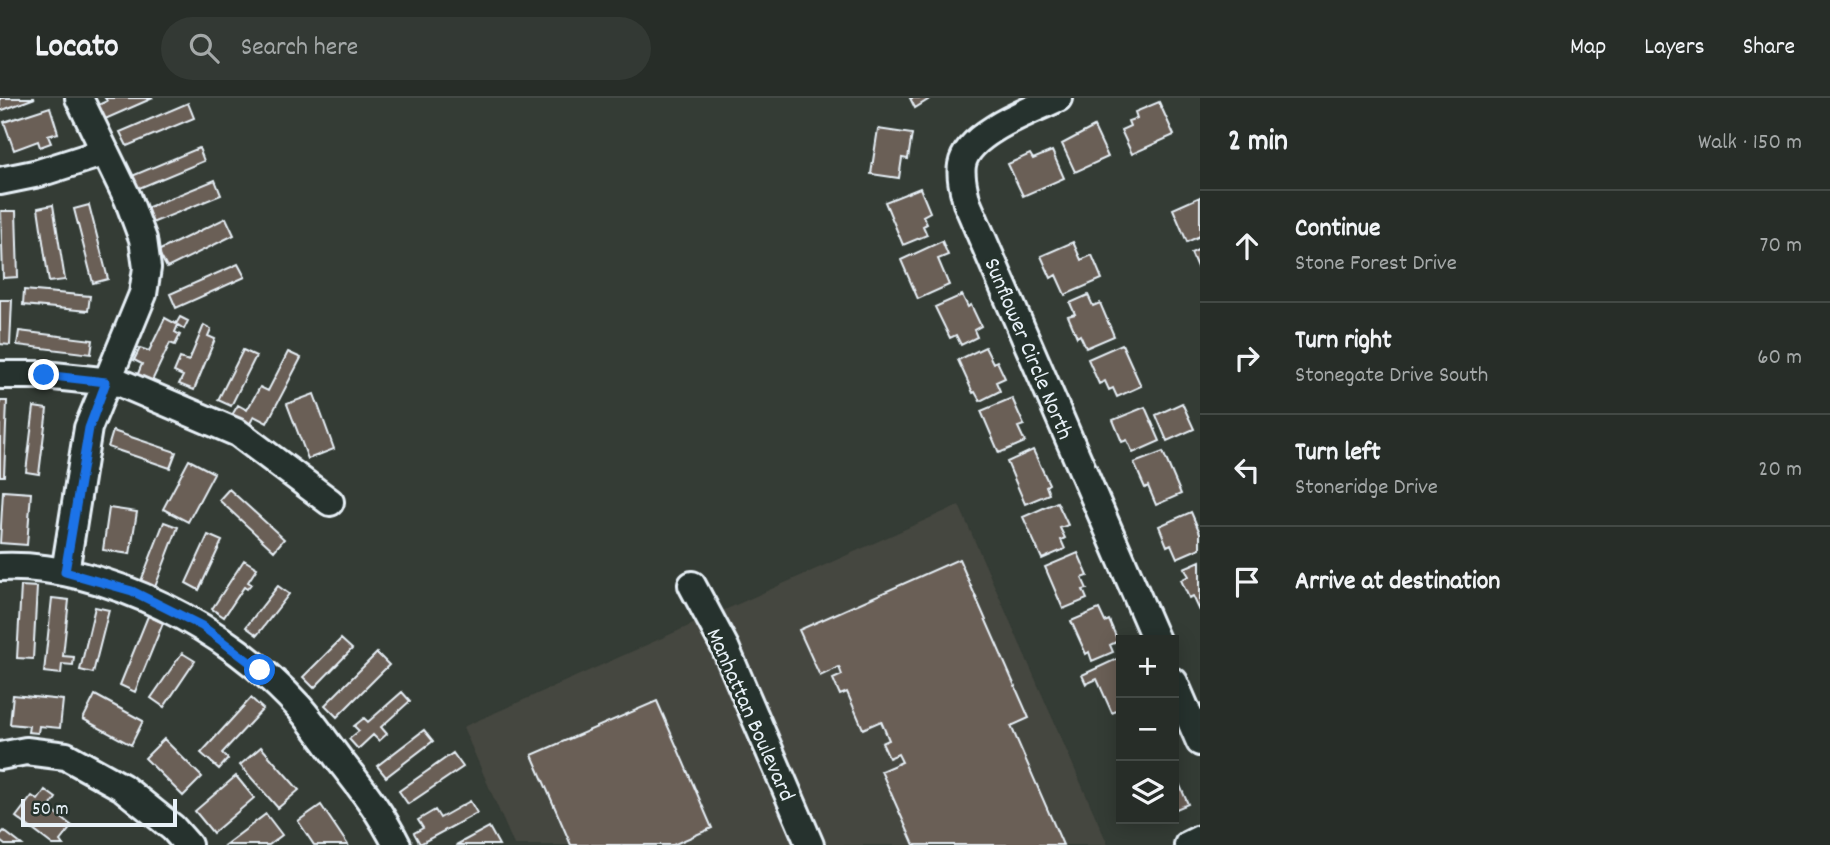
<!DOCTYPE html>
<html lang="en">
<head>
<meta charset="utf-8">
<style>
	:root { --surface:#272d28; --page:#333934; --text:#f1f3f6; --muted:#a4a8a8; --line:#434945 }
	body { margin:0; font-family:Dekko,sans-serif; background:var(--page); color:var(--text) }
	.controls { position:absolute; right:21px; bottom:21px; display:grid; overflow:hidden; border-radius:0px; box-shadow:0 4px 18px #0003 }
	.controls button { width:63px; height:63px; display:grid; place-items:center; padding:0; border:0; border-bottom:2px solid var(--line); background:var(--surface); color:var(--text); font:35px sans-serif }
	.scale { position:absolute; left:21px; bottom:18px; width:156px; box-sizing:border-box; padding-left:7px; border:4px solid #e8f1f8; border-top:0; font-size:19px; line-height:24px; white-space:nowrap; color:#e8f1f8; -webkit-text-stroke:5px #26332d; paint-order:stroke }
	.stop { position:absolute; width:21px; height:21px; margin:-16px; border:5px solid #1a73e8; border-radius:50%; background:#fff }
	.stop.end { background:#1a73e8; border-color:#fff; box-shadow:0 2px 7px #0008 }
	.list { margin:0; padding:0; list-style:none }
	h2 { display:flex; justify-content:space-between; align-items:center; height:91px; margin:0; padding:0 28px; font-size:30px }
	h2 small { font-size:23px; font-weight:400; color:var(--muted) }
	.list li { display:grid; grid-template-columns:46px 1fr auto; gap:21px; align-items:center; box-sizing:border-box; height:112px; padding:0 28px; border-top:2px solid var(--line) }
	.list b { display:block; font-size:26px; white-space:nowrap }
	.list p { margin:0; font-size:23px; white-space:nowrap; color:var(--muted) }
	.list em { font-size:23px; font-style:normal; color:var(--muted) }
	.icon { flex:none; width:38px; height:38px; fill:none; stroke:currentColor; stroke-width:2; stroke-linecap:round; stroke-linejoin:round }
	.map { position:relative; flex:none; width:1200px; height:747px; overflow:hidden }
	header { display:flex; align-items:center; gap:42px; box-sizing:border-box; height:98px; padding:0 35px; background:var(--surface); border-bottom:2px solid var(--line) }
	header strong { font-size:33px }
	nav { display:flex; gap:38px; margin-inline-start:auto; font-size:24px }
	.search { width:490px; height:63px; background:var(--page); display:flex; align-items:center; gap:18px; box-sizing:border-box; padding:0 24px; border-radius:38px; color:var(--muted); font-size:26px }
	main { display:flex }
	aside { flex:1; background:var(--surface) }
	.map>svg:first-child { display:block }
	.built { fill:#44463f }
	.building { fill:#6a5e56; stroke:#e8f1f8; stroke-width:2 }
	.lines { fill:none; stroke-linecap:round; stroke-linejoin:round }
	.minor-casing { stroke:#e8f1f8; stroke-width:32 }
	.minor { stroke:#26332d; stroke-width:26 }
	.route { stroke:#1a73e8; stroke-width:9 }
	.labels { text-anchor:middle; stroke-width:6; stroke-linejoin:round; paint-order:stroke }
	.street-label { font-size:23px; fill:#e8f1f8; stroke:#26332d }
</style>
</head>
<body>
<header>
<strong>Locato</strong>
<div class="search"><svg class="icon" aria-label="search" viewBox="0 0 24 24"><circle cx="10" cy="10" r="6"/><path d="M15 15l6 6"/></svg>Search here</div>
<nav><a>Map</a><a>Layers</a><a>Share</a></nav>
</header>
<main>
<div class="map">
<svg width="1200" height="747" viewBox="0 0 1200 747">
	<rect width="100%" height="100%" fill="#343c35"/>
	<filter id="ink" filterUnits="userSpaceOnUse"><feTurbulence type="fractalNoise" baseFrequency=".0143" numOctaves="2"/><feDisplacementMap in="SourceGraphic" scale="14" xChannelSelector="R" yChannelSelector="G"/><feConvolveMatrix kernelMatrix="1 2 1 2 8 2 1 2 1" color-interpolation-filters="sRGB"/></filter>
	<g filter="url(#ink)">
		<path class="built" d="M959 407 1108 747H514L463 629Z"/>
		<path class="building" d="M0 0H35L0 13Z
			M105 0H153L103 22 96 8 107 3Z
			M910 0H931L915 10Z
			M1159 4 1174 37 1132 56 1121 32 1130 28 1128 23 1137 20 1135 14Z
			M188 5 194 20 127 48 120 34Z
			M50 9 58 35 48 38 51 45 40 49 38 43 14 52 4 24Z
			M1094 29 1108 59 1075 74 1062 46Z
			M878 31 912 36 908 61 902 60 899 80 871 76Z
			M199 50 204 63 137 91 132 78Z
			M1052 53 1064 80 1023 98 1008 66 1030 56 1033 61Z
			M215 82 221 97 152 125 146 110Z
			M920 90 930 114 923 118 927 126 923 128 927 137 903 147 885 104Z
			M1200 99V138L1187 144 1173 111Z
			M53 107 65 182 49 184 38 110Z
			M89 107 108 181 93 185 74 111Z
			M1 113H16L18 179 3 180Z
			M226 120 234 137 167 170 158 153Z
			M942 143 948 157 938 161 949 187 918 201 901 162Z
			M1073 144 1081 162 1092 157 1102 181 1065 197 1056 177 1051 180 1041 158Z
			M1200 151V176L1191 155Z
			M238 166 245 179 176 210 170 196Z
			M24 192 90 198 88 213 23 207Z
			M962 197 968 209 971 207 981 228 974 232 977 239 961 247 956 237 950 240 935 209Z
			M1088 197 1093 208 1100 205 1114 238 1086 250 1080 237 1077 239 1068 218 1075 216 1070 205Z
			M0 202H12L10 247 0 246Z
			M180 219 188 223 184 231 178 227 175 234 180 237 175 247 170 245 151 285 137 278 142 266 134 262 140 250 149 253 165 220 176 226Z
			M204 227 211 231 208 238 215 241 194 292 179 286 183 278 174 274 180 260 189 263Z
			M19 233 93 242 91 256 17 247Z
			M1122 246 1141 288 1117 299 1113 290 1109 292 1105 283 1099 286 1088 261Z
			M985 249 993 265 997 263 1005 280 996 284 1000 293 980 303 975 294 973 295 958 262Z
			M243 252 256 258 231 308 218 302Z
			M288 254 301 260 267 325 254 318 247 331 229 322 238 307 247 312 260 289 268 293Z
			M314 296 334 351 308 361 287 306Z
			M1012 300 1024 327 1018 329 1025 344 999 355 981 313Z
			M0 303H7L4 378H0Z
			M1182 305 1194 331 1167 343 1156 317Z
			M34 309 47 311 39 376 26 374Z
			M1145 309 1160 343 1133 355 1127 342 1122 344 1113 322Z
			M113 333 176 354 170 370 108 349Z
			M1033 352 1049 386 1046 388 1049 396 1025 406 1007 364Z
			M1163 354 1181 396 1156 407 1148 388 1145 390 1134 365Z
			M189 362 214 375 188 424 163 411Z
			M229 391 284 441 274 453 219 402Z
			M3 393 31 395 27 447 0 445Z
			M1057 404 1068 427 1060 430 1065 440 1061 442 1065 451 1042 461 1023 419Z
			M109 410 137 414 130 456 103 452Z
			M1191 414 1200 435V450L1177 460 1171 446 1167 448 1159 428Z
			M164 424 178 429 155 489 141 483Z
			M208 437 222 443 199 492 186 485Z
			M1078 455 1088 478 1082 480 1087 491 1083 492 1087 501 1063 511 1045 469Z
			M959 461 1029 620 1011 628 1063 747H914L881 673 902 664 898 656 889 660 882 645 889 642 881 623 863 631 847 594 840 597 833 581 842 577 839 569 820 578 799 532Z
			M244 462 257 470 248 484 251 486 247 491 244 489 224 519 212 511Z
			M1200 463V513L1193 498 1189 500 1181 482 1189 478 1184 470Z
			M21 488 37 489 33 561 17 560Z
			M278 488 289 496 257 537 246 529Z
			M52 500 69 502 63 558 74 559 73 567 62 566 61 576 44 574Z
			M95 509 109 512 93 575 80 572Z
			M1099 511 1105 524 1109 522 1118 543 1110 547 1113 554 1092 563 1089 554 1086 556 1071 523Z
			M148 518 163 525 135 594 120 587Z
			M341 541 352 551 314 590 303 579Z
			M182 555 195 563 164 609 151 600Z
			M377 555 389 567 337 619 325 607Z
			M1121 559V611L1112 615 1097 581 1086 586 1082 577Z
			M402 594 410 603 381 629 387 636 379 643 373 637 358 651 349 641 359 633 354 628 364 620 368 624Z
			M13 597 63 602 60 630 39 628 38 635 28 634 29 628 10 626Z
			M95 597 143 623 131 647 83 621Z
			M251 600 263 611 222 655 228 661 219 671 201 655Z
			M657 603 712 730 673 747H571L532 657Z
			M424 632 433 643 386 679 377 668Z
			M164 641 202 679 183 698 145 660Z
			M261 649 299 692 278 710 240 667Z
			M453 655 463 669 408 706 399 693Z
			M236 678 254 700 213 735 195 713Z
			M1178 683 1188 706 1174 712V685Z
			M45 692 56 700 49 710 72 728 60 743 63 747H53L16 719 32 698 38 702Z
			M470 703 477 715 420 746 414 735 423 730 418 722 435 712 440 720Z
			M321 707 348 747H314L298 723Z
			M266 716 282 737 269 747H225Z
			M489 729 499 747H456Z
			M4 733 22 747H5L0 743V737Z"/>
		<g class="lines">
			<defs>
				<path id="minor" d="M1058 0C1032 12 967 35 962 67 960 79 964 93 967 105L1156 542
					M0 83 39 75 105 54
					M0 277H44L121 285 238 335 330 404
					M0 469C105 464 230 532 299 609 314 626 327 646 341 664 363 692 381 715 397 747
					M65 474 88 330 143 196 147 170 143 141 128 101 79 0
					M692 487 725 549 810 747
					M1174 584 1200 644
					M0 658 26 653 66 658 122 689 173 730 188 747
					M1188 747 1200 741"/>
			</defs>
			<use href="#minor" class="minor-casing"/>
			<use href="#minor" class="minor"/>
		</g>
	</g>
	<g class="lines" filter="url(#ink)">
		<path class="route" d="M44 277 106 284 89 330 65 474 132 493 202 528 260 572"/>
	</g>
	<g class="labels">
		<g class="street-label">
			<text transform="translate(1030 250) rotate(67)" y="8">Sunflower Circle North</text>
			<text transform="translate(752 616) rotate(66)" y="8">Manhattan Boulevard</text>
		</g>
	</g>
</svg>
<div class="controls">
<button>+</button>
<button>−</button>
<button><svg class="icon" aria-label="layers" viewBox="0 0 24 24"><path d="M12 4l9 5-9 5-9-5zM3 14l9 5 9-5"/></svg></button>
</div>
<div class="scale">50 m</div>
<div class="stop" style="left:260px;top:572px"></div>
<div class="stop end" style="left:44px;top:277px"></div>
</div>
<aside>
<h2>2 min<small>Walk · 150 m</small></h2>
<ul class="list">
<li><svg class="icon" aria-label="ahead" viewBox="0 0 24 24"><path d="M12 20V5M6 11l6-6 6 6"/></svg><div><b>Continue</b><p>Stone Forest Drive</p></div><em>70 m</em></li>
<li><svg class="icon" aria-label="right" viewBox="0 0 24 24"><path d="M7 20v-9h11M14 6l5 5-5 5"/></svg><div><b>Turn right</b><p>Stonegate Drive South</p></div><em>60 m</em></li>
<li><svg class="icon" aria-label="left" viewBox="0 0 24 24"><path d="M17 20v-9H6M10 6l-5 5 5 5"/></svg><div><b>Turn left</b><p>Stoneridge Drive</p></div><em>20 m</em></li>
<li><svg class="icon" aria-label="arrive" viewBox="0 0 24 24"><path d="M6 21V4h12l-3 4 3 4H6"/></svg><div><b>Arrive at destination</b></div></li>
</ul>
</aside>
</main>
</body>
</html>
